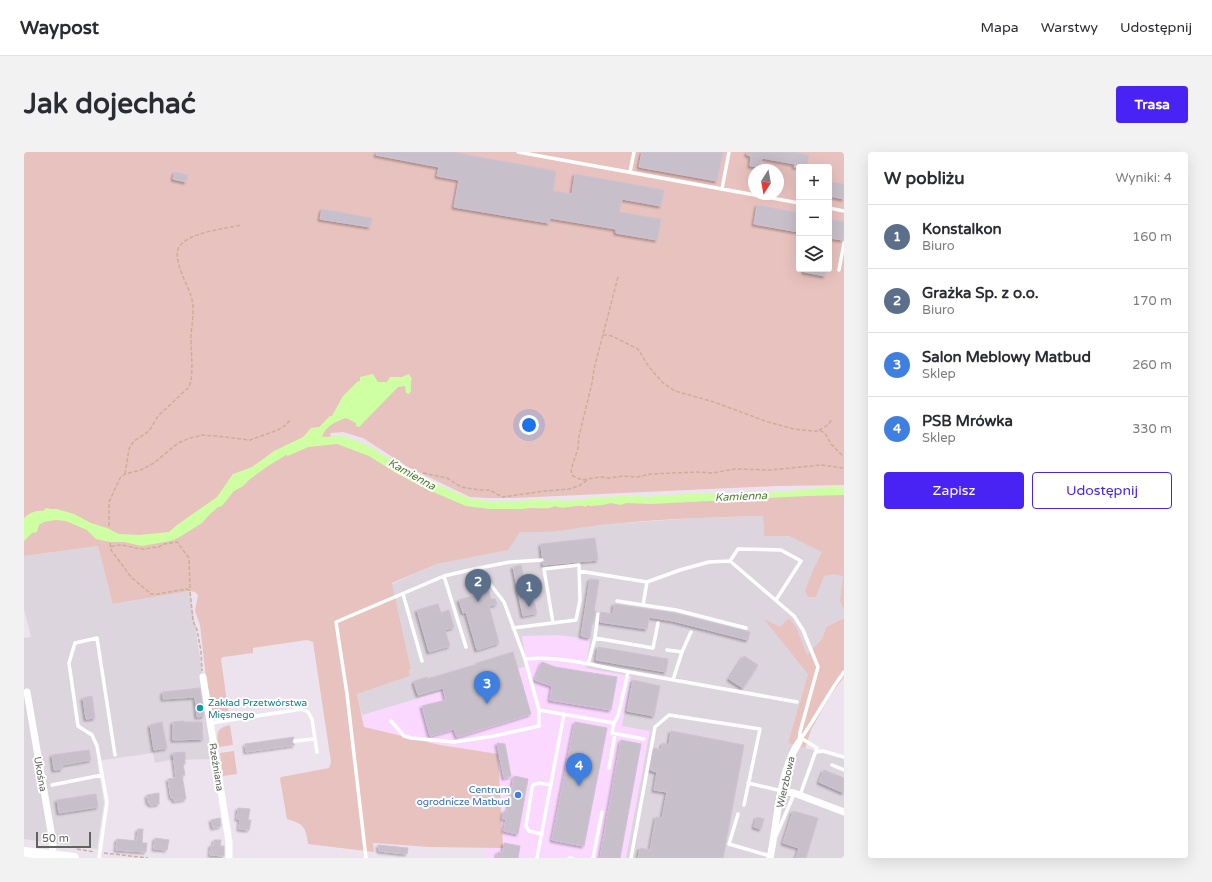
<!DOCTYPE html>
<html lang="pl">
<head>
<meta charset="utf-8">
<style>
	:root { --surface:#fff; --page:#f2f2f3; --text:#2b2b33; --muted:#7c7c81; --line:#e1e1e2; --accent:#4823f4 }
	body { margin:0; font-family:"Varela Round",sans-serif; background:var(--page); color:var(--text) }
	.controls { position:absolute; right:12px; top:12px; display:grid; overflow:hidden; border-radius:4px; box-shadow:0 4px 16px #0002 }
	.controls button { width:36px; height:36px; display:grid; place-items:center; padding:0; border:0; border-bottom:1px solid var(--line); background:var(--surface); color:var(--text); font:20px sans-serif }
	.compass { position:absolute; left:724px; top:12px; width:36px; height:36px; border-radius:50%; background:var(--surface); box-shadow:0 4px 16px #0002; rotate:191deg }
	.scale { position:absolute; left:12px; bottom:10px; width:55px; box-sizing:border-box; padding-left:4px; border:2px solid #5e655b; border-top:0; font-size:11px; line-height:14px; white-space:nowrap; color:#5e655b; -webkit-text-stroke:3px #fff; paint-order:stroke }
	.you { position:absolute; left:505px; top:273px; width:14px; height:14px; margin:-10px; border:3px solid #fff; border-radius:50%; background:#1a73e8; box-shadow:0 0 0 6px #1a73e833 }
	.badge { display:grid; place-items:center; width:26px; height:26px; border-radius:50%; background:var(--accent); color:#fff; font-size:13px; font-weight:700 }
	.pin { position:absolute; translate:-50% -33px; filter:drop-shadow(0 1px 2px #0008) }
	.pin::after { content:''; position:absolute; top:21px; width:14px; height:12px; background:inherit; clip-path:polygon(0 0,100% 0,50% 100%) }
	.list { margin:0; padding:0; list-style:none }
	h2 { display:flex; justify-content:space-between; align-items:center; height:52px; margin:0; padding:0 16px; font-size:17px }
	h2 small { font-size:13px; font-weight:400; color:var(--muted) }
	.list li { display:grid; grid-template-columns:26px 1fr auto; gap:12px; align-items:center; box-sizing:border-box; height:64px; padding:0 16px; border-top:1px solid var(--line) }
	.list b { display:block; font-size:15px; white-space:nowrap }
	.list p { margin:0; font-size:13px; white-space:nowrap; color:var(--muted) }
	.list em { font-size:13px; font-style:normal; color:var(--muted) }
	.actions { display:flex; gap:8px; padding:12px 16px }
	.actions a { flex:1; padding:9px 0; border:1px solid var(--accent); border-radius:4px; text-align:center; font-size:14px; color:var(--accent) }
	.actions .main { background:var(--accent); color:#fff }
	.icon { flex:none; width:22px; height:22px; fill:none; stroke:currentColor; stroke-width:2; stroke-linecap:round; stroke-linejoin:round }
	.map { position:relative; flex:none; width:820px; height:706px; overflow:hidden; border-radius:4px }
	header { display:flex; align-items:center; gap:24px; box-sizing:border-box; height:56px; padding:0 20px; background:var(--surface); border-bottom:1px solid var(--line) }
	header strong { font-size:19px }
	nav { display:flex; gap:22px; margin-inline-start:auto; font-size:14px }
	.intro { display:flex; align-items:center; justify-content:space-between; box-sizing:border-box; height:96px; padding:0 24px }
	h1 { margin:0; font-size:28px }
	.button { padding:10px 18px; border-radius:4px; background:var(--accent); color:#fff; font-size:14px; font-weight:700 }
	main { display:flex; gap:24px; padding:0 24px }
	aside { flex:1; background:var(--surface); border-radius:4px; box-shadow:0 4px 16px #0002 }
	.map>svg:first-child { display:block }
	.commercial { fill:#fad8ff }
	.industrial { fill:#dcd5dd }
	.green { fill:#e8c2be; fill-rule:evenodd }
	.water { fill:#ceffa3 }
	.building { fill:#c7c0ca; stroke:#d0c1d4; filter:url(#shadow) }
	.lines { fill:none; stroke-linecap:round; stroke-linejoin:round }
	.path { stroke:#cead99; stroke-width:1.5; stroke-dasharray:4 2; stroke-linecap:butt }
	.lane { stroke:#fff; stroke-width:3.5 }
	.street { stroke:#fff; stroke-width:7 }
	.secondary { stroke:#fff; stroke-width:10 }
	.culture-dot { fill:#0f9aa8; stroke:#fff; stroke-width:1.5 }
	.shop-dot { fill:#3f7fe0; stroke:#fff; stroke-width:1.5 }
	.labels { text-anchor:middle; stroke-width:4; stroke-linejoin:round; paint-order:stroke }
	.culture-label { font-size:10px; fill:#0d838f; stroke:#fff; text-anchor:start }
	.street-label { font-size:10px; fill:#5e655b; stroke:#fff }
	.shop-label { font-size:10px; fill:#366cbe; stroke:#fff; text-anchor:end }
	.water-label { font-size:11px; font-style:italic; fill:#4c812b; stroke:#fff }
</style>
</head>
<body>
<header>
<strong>Waypost</strong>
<nav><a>Mapa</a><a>Warstwy</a><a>Udostępnij</a></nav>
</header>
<div class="intro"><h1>Jak dojechać</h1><a class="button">Trasa</a></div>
<main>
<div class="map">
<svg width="820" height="706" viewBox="0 0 820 706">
	<defs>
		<filter id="shadow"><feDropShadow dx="-2" dy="2" stdDeviation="1" flood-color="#0004"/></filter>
	</defs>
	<rect width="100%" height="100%" fill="#ede3ef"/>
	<path class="commercial" d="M534 483 567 487 562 516 607 524 626 579 602 706H463L462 696H479L474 602 416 593 340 575 338 563 503 514 497 484Z"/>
	<path class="industrial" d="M739 364 740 384H765L820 410V466L802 475 798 487 788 499 786 515 764 591 820 607V706H602L626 579 598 574 607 524 562 516 566 487 534 483 498 484 503 514 338 563 333 542 386 524 385 517 387 516 368 432 413 412 483 398 496 380 529 379 586 372 673 366Z
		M74 394 90 452 166 439 191 607 146 608 131 611 129 601 73 609 80 651 73 697 0 687V486L7 485 0 457V404Z"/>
	<path class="green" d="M0 0H820V333L752 334 490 346H464L446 345 384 315 339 286 319 280 306 281 308 289 323 291 454 353 820 342V458L816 449 819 424 810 422 800 424 792 445H784L781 439 789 418 798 400 765 384H740L739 364C688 365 637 367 587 372 556 375 526 382 496 380L484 398 413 412 368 431 387 517H385L386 524 333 542 340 575 416 593 474 602 479 696 406 695 349 691 350 700 284 692C282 674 279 672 263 667L256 627 257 625 305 616 307 610 289 490 283 488 229 496V501L199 505 197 507 205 564H195L188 558 182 526 176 473 171 459 174 443 171 440 166 439 89 452 74 394 0 404ZM775 15H805V117H775ZM730 18H754V42H730Z
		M765 466 772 475 783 503 798 487 802 475 820 466V525L806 544 787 578 781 596 764 591 784 522 740 467 756 475Z
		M206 573 209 593 195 595C192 582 192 576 206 573Z
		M210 599 213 622 199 624 196 601Z"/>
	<path class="water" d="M349 222 354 230H363L366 225H378L385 222 388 227 387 229V239L385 242 382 241 381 234 374 235 335 275 332 274V271L322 266C313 269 301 274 298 285L319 284 341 292 396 325 447 347 473 350 512 348 513 346 522 349 525 348 530 349 534 347 540 349 563 347C571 343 580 348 588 344L590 345 603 343 606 345 615 343 620 345 662 342 758 340 812 334 820 336V343L783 344 627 352 602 351 597 353 587 351 579 353 566 354 564 353 561 355C553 351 541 359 531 354 522 359 510 354 499 357H466L442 354 402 337 372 321 345 304 313 292 284 295 264 304 262 303 244 314 226 327 219 334 210 339 198 354 194 355 185 363 178 371 154 386 146 389 118 394 100 390H86L72 387 63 378 42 369 32 368 20 370 15 373 13 380 8 381 0 389V366C5 361 12 358 19 359L22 356 27 357H33L50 362 67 371 83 376 95 382 115 383 145 380 153 373 193 345 209 322 228 315 250 299 279 285 287 276 295 275 306 264H308L319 244 333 230 336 229V225Z"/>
	<path class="building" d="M353 0H428L532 19 529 39 548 42 551 22 640 38 637 54 598 47 595 60 637 67 633 88 592 81V77L526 66 525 71 430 55 435 28 413 24 415 15 352 3Z
		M618 0H699L693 29 615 15Z
		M723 0H769L785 3 782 15H770L771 12 738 6 736 15 726 14 727 4 723 3Z
		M151 20 164 23 162 30 149 27Z
		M806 30 820 32V47L805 44Z
		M733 53 775 61V80L730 72Z
		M298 57 348 66 346 75 296 67Z
		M805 67 820 70 819 88 805 86Z
		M780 117H803L801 124 780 120Z
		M571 386 574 408 519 413V411L521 407 518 405 517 392Z
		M497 413 503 441 508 440 513 461 499 464 489 415Z
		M566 427 575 428 570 459H572L570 470 568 469 566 486 557 484Z
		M465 439 467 447H471L473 452 465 454 475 491 453 498 442 460 439 461 435 448Z
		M414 452 417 461 425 458 430 475 421 478 426 494 405 500 393 458Z
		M590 452 651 461 726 480 724 488 649 469 625 465 623 477 576 470 577 460 589 462Z
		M574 495 644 507 642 520 572 508Z
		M489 500 507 562 433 585 430 577 406 584 398 554 422 548 419 536 394 543 390 530 391 529 403 525V527L454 512 453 511Z
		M720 504 734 513 719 536 705 527Z
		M518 510 531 515 593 525 587 558 526 548 528 534 511 528Z
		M609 528 636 534 630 564 603 559Z
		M176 536 180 564 173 565 171 545 139 547V540Z
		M68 544 71 566 62 567 59 546Z
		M160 569V570H178L179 587 149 588V570Z
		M138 570 143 596 130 598 126 573Z
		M551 570 583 576 560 694 528 688Z
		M647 579 720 593 699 706H614L616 696 626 698 632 665 638 666 643 640 630 638 633 620 626 618 630 596 637 598 639 591 645 593Z
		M270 585 268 590 271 593 222 600 221 592Z
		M597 588 617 592 596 706H576Z
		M473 591 481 592 487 624 480 626Z
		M65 598 67 608 38 613V617L30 618 28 603Z
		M161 600V612H159L161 623H158L162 647 150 649 149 645 147 646 144 627 152 626 149 601Z
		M800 618 820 626V641L795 630Z
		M490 624 504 627 494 682 480 679 482 667H479L480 659H484Z
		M135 641V652L126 653V650L124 651 123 643Z
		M72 642 74 655 35 661 33 648Z
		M214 656 226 657 224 668H227L225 678 215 677 216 667H213Z
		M769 659 794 666 782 706H772L775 696 759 691Z
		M733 665 740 667 737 677 730 675Z
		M196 666 197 674 189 676 187 668Z
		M114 677H119L118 691H123L122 700 92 698 93 687 113 689Z
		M131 686 145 688 143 698 130 697Z
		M190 688H197L196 694H200V704L186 703 187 693H190Z
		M480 691 496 694 494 706H473L474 700 479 701Z
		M354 693 384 696 383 702 355 699Z"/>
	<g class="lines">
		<path class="path" d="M594 125 570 217 568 231 555 284 554 296 547 318 549 324 558 328 576 325 585 326 599 324 613 325 627 322 674 320 688 321 711 317 747 318 797 313 820 316
			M579 183H584L590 185 614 197 625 215 639 231 651 239 690 250 744 270 770 277 788 279H797L801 281 807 292 820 305
			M795 278 804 273 808 267
			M399 321 423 326 437 335 455 338H466L478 345 521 339 545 337 555 334 563 328
			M101 322 105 297 110 289 125 279 134 264 165 235 167 229C169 214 167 199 167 183 168 170 171 156 167 144 163 132 148 106 155 95 165 80 200 77 217 73
			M85 374V350L96 326 101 322 117 318 130 311 154 291 166 286 178 283 192 284 226 288 254 278 262 273 266 268
			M86 391 87 398 107 425 127 442H133L163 437 166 439 169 469 173 478 177 499 178 519
			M87 395C98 390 109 397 120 397 125 397 127 394 133 396L140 392 153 390 165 406 166 439
			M53 697 71 700
			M80 701 124 706"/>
		<path class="lane" d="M494 0 775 51
			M606 20 610 0
			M698 37 705 0
			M805 56 820 59
			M815 118 820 91
			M706 409 714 397 757 398 777 409 752 448
			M450 417 486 410 518 408
			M555 419 623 430 619 453 593 449
			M420 424 442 495
			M623 430 656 418 685 410 706 409 770 464 779 478 794 515 776 580 775 590
			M379 442 398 509
			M619 453 652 458 722 476
			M489 476 552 468 556 448 555 413 520 417 529 471
			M571 486 574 462
			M643 498 658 500 649 528
			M658 500 667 480
			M564 512 571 486 629 496 634 471
			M604 520 594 564 590 571 515 558 501 507C536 503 570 514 605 520 661 530 717 540 773 550
			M367 569 380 584 387 586 430 590 470 584 515 574V558
			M187 571 278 557 284 560 288 567 293 600
			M590 571 588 581 620 587
			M271 589 290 587
			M775 589C792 567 803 542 820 520
			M792 600 799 599 820 605
			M808 613 820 618
			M585 616 591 582
			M724 631 758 639
			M28 633 78 623
			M776 643 793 596 777 586
			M714 662 705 692 746 704
			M518 682 505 679 502 674 508 636 509 633 515 631 527 633
			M752 684 770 642
			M75 706 83 650 73 594 68 583 54 574 45 511 51 491 73 486 91 603
			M342 706 323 542 312 470 420 424 450 417 460 424 480 450 501 507
			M513 706 540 562
			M545 706H548
			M569 706 578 660
			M607 706 631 575 645 563 736 577 720 653"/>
		<path class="street" d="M179 525 205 690V706
			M3 540 29 691 28 703
			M758 639 770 641 820 660
			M746 706C754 669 754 622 775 590"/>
		<path class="secondary" d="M0 700 50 706"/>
	</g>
	<circle class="culture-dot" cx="176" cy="556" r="4"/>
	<circle class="shop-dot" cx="494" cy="643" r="4"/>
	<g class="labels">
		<g class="culture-label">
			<text x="184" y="554">Zakład Przetwórstwa<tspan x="184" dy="12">Mięsnego</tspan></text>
		</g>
		<g class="street-label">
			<text transform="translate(193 615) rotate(81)" y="4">Rzeźniana</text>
			<text transform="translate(17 622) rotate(80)" y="4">Ukośna</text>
			<text transform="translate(761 630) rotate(-77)" y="4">Wierzbowa</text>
		</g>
		<g class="shop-label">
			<text x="486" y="641">Centrum<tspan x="486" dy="12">ogrodnicze Matbud</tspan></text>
		</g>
		<g class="water-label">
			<text transform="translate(388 322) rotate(29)" y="4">Kamienna</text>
			<text transform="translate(717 344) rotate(-2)" y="4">Kamienna</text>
		</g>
	</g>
</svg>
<div class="controls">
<button>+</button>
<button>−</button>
<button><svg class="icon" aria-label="layers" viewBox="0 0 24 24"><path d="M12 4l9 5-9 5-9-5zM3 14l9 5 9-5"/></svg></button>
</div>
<svg class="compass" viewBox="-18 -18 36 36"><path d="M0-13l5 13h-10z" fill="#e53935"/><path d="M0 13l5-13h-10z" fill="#7c7c81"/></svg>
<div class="scale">50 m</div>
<div class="you"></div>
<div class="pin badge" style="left:505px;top:455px;background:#5c6f8a">1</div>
<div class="pin badge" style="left:454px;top:450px;background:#5c6f8a">2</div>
<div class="pin badge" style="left:463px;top:552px;background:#3f7fe0">3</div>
<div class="pin badge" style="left:555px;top:634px;background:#3f7fe0">4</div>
</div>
<aside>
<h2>W pobliżu<small>Wyniki: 4</small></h2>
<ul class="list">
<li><span class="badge" style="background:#5c6f8a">1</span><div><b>Konstalkon</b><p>Biuro</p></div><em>160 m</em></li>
<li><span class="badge" style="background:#5c6f8a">2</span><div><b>Grażka Sp. z o.o.</b><p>Biuro</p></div><em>170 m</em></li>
<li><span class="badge" style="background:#3f7fe0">3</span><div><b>Salon Meblowy Matbud</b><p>Sklep</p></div><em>260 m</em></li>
<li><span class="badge" style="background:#3f7fe0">4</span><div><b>PSB Mrówka</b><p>Sklep</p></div><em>330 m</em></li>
</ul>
<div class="actions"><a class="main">Zapisz</a><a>Udostępnij</a></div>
</aside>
</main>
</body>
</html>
